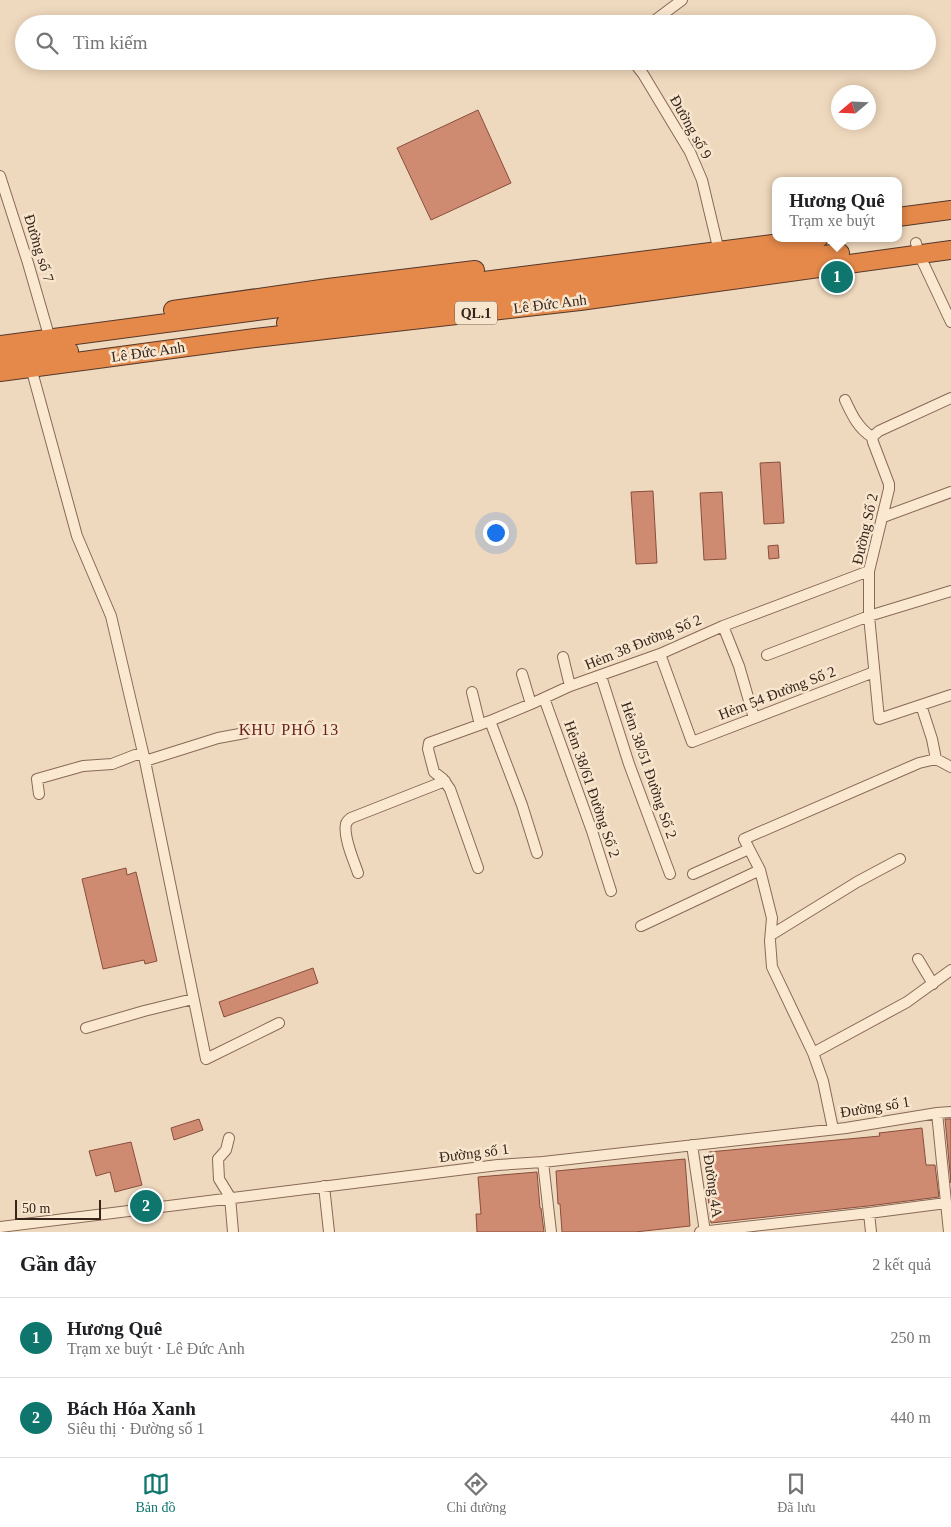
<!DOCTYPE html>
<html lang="vi">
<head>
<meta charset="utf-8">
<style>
	:root { --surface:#fff; --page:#f6f6f6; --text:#202124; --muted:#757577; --line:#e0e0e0; --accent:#0f766e }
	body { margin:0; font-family:Georgia,serif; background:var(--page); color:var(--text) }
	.compass { position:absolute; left:831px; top:85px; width:45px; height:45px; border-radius:50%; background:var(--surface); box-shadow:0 2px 12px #0003; rotate:251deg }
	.scale { position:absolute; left:15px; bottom:12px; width:86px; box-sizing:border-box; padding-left:5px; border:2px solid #37251b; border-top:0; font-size:14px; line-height:18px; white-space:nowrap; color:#37251b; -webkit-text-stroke:4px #f7e5ce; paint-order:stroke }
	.you { position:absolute; left:495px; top:532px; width:18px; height:18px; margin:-12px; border:4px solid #fff; border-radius:50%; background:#1a73e8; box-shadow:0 0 0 8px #1a73e833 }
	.badge { display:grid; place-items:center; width:32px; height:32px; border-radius:50%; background:var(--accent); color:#fff; font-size:16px; font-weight:700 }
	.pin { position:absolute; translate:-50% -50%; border:2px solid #fff; box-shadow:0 1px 5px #0006 }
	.popup { position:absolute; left:772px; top:177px; width:130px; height:65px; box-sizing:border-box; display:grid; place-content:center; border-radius:10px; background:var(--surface); filter:drop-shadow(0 1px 4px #0005); font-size:16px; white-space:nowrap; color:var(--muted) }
	.popup b { font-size:19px; color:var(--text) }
	.popup::after { content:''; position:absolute; left:50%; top:100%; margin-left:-10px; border:10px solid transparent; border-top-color:var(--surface) }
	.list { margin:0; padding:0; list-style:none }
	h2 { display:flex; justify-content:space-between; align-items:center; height:65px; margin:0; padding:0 20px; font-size:21px }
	h2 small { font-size:16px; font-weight:400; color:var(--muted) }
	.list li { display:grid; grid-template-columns:32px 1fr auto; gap:15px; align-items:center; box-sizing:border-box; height:80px; padding:0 20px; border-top:1px solid var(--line) }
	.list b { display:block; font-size:19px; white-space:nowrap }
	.list p { margin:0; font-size:16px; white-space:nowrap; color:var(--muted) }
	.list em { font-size:16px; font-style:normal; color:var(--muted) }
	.icon { flex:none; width:28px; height:28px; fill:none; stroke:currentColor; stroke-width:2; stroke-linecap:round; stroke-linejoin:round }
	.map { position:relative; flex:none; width:951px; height:1232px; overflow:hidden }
	.search { position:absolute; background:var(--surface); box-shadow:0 2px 12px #0003; left:15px; right:15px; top:15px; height:55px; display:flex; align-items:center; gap:12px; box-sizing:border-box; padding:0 18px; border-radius:28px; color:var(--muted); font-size:19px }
	.sheet { height:225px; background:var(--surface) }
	nav { display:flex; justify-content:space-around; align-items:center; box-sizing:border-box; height:70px; border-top:1px solid var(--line); background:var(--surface); font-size:14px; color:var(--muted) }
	nav a { display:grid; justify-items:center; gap:2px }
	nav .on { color:var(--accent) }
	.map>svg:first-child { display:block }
	.building { fill:#cf8b72; stroke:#884e3b }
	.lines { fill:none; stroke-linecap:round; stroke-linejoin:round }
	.street-casing { stroke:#886956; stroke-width:12 }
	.highway-casing { stroke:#55382b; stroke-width:20 }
	.street { stroke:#fae8d1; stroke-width:10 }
	.highway { stroke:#e4894a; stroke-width:18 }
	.labels { text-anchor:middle; stroke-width:5; stroke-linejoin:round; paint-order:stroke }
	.shield { fill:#f7e5ce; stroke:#715f51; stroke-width:1 }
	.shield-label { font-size:14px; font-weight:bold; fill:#37251b }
	.street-label { font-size:15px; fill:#37251b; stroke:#f7e5ce }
	.neighbourhood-label { font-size:16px; letter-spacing:1px; fill:#651e19; stroke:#f7e5ce }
</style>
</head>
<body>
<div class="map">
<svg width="951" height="1232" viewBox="0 0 951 1232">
	<rect width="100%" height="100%" fill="#efd9be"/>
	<path class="building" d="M478 110 511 183 431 220 397 148Z
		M780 462 784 523 764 524 760 463Z
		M653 491 657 563 636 564 631 492Z
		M722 492 726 559 704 560 700 493Z
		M778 545 779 558 769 559 768 546Z
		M126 868 127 875 136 872 157 961 145 964 144 960 103 969 82 879Z
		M313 968 318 983 224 1017 219 1002Z
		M199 1119 203 1130 174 1140 171 1128Z
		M945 1119H951V1183Z
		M922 1128 926 1165H935L939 1197 868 1206 711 1223 707 1189H711L709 1152 880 1136 879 1133Z
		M131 1142 142 1185 115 1192 110 1172 96 1176 89 1151Z
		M685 1159 690 1226 635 1232H562L560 1204H558L556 1171Z
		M537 1172 540 1208H541L544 1232H477L476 1214H481L478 1177Z"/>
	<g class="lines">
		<defs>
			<path id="street" d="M650 24 682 0
				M633 61 643 74 690 152 702 180 717 243
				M0 176 28 263 50 339
				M916 243 919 254 951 322
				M30 364 77 536 111 616 145 761 206 1059 279 1023
				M951 398 879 431 872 437 873 442 889 484V489L869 571V616L879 719 951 695
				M845 400C852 415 858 428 872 437
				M883 517 951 492
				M723 626 739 666 754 718
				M660 654 692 742 874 672
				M767 655 869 616 951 591
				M563 657 570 686
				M522 674 531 704
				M601 676 629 764 670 874
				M472 692 480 725
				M544 698 592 831 611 891
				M490 721 522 805 537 853
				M936 759 951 767
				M145 761 218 738 245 733
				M39 794 37 779 83 766 112 764 135 755H142
				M478 868 450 789 443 779 434 772 428 749 429 743 490 721 531 704 570 686 660 654 723 626 869 571
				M358 873C354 861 343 837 346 824 347 821 348 820 351 818L445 781
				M693 874 749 849
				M641 926 760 870
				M771 935 857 882 900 859
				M918 959 933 984
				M86 1028 144 1011 193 999
				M813 1053 907 1002 951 970
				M937 1113 949 1232
				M833 1129 823 1081 813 1053 772 967 770 941 772 918 760 870 744 839 919 763 936 759 932 739 921 705
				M229 1138 226 1150 218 1159 219 1179 230 1197 233 1232
				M692 1145 705 1232
				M543 1162 551 1232
				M324 1186 329 1232
				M869 1213 871 1232
				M0 1227 498 1165 543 1162 846 1128 937 1113 951 1112
				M700 1232 869 1213 946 1203"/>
			<path id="highway" d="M898 217 951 210
				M173 310 328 288 475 270
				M286 323 840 253
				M0 345 484 281 819 238
				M0 359 69 351
				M0 372 255 338 580 301 951 250"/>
		</defs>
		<use href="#street" class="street-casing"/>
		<use href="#highway" class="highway-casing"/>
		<use href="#street" class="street"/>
		<use href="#highway" class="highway"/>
	</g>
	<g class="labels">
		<rect class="shield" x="455" y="301.5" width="42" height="23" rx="4"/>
		<g class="shield-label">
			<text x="476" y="318">QL.1</text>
		</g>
		<g class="street-label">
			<text transform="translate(691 127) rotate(61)" y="5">Đường số 9</text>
			<text transform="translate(39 248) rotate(73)" y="5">Đường số 7</text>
			<text transform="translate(550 304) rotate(-7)" y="5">Lê Đức Anh</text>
			<text transform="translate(148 352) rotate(-8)" y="5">Lê Đức Anh</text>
			<text transform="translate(865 529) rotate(-77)" y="5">Đường Số 2</text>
			<text transform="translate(643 642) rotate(-22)" y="5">Hẻm 38 Đường Số 2</text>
			<text transform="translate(777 693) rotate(-21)" y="5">Hẻm 54 Đường Số 2</text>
			<text transform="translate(649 770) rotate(71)" y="5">Hẻm 38/51 Đường Số 2</text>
			<text transform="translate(592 789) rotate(71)" y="5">Hẻm 38/61 Đường Số 2</text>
			<text transform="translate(875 1107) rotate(-9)" y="5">Đường số 1</text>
			<text transform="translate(474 1153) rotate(-7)" y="5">Đường số 1</text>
			<text transform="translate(713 1186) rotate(82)" y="5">Đường 4A</text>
		</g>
		<g class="neighbourhood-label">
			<text x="289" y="735">KHU PHỐ 13</text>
		</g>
	</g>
</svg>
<svg class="compass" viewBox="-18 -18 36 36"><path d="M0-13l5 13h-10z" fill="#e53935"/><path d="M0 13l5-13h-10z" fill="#757577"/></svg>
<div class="scale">50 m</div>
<div class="you"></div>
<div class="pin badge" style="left:837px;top:277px">1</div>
<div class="popup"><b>Hương Quê</b>Trạm xe buýt</div>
<div class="pin badge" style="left:146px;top:1206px">2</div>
<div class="search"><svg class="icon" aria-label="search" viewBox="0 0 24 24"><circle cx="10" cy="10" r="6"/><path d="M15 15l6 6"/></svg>Tìm kiếm</div>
</div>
<section class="sheet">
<h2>Gần đây<small>2 kết quả</small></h2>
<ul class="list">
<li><span class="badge">1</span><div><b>Hương Quê</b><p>Trạm xe buýt · Lê Đức Anh</p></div><em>250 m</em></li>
<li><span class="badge">2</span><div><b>Bách Hóa Xanh</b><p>Siêu thị · Đường số 1</p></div><em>440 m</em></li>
</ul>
</section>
<nav>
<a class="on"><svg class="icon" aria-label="map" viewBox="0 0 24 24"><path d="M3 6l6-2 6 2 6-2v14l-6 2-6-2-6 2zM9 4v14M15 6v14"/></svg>Bản đồ</a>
<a><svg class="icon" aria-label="directions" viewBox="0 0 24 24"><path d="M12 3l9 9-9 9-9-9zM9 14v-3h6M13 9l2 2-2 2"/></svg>Chỉ đường</a>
<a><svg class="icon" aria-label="saved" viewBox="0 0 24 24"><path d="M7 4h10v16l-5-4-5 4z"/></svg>Đã lưu</a>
</nav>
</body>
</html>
